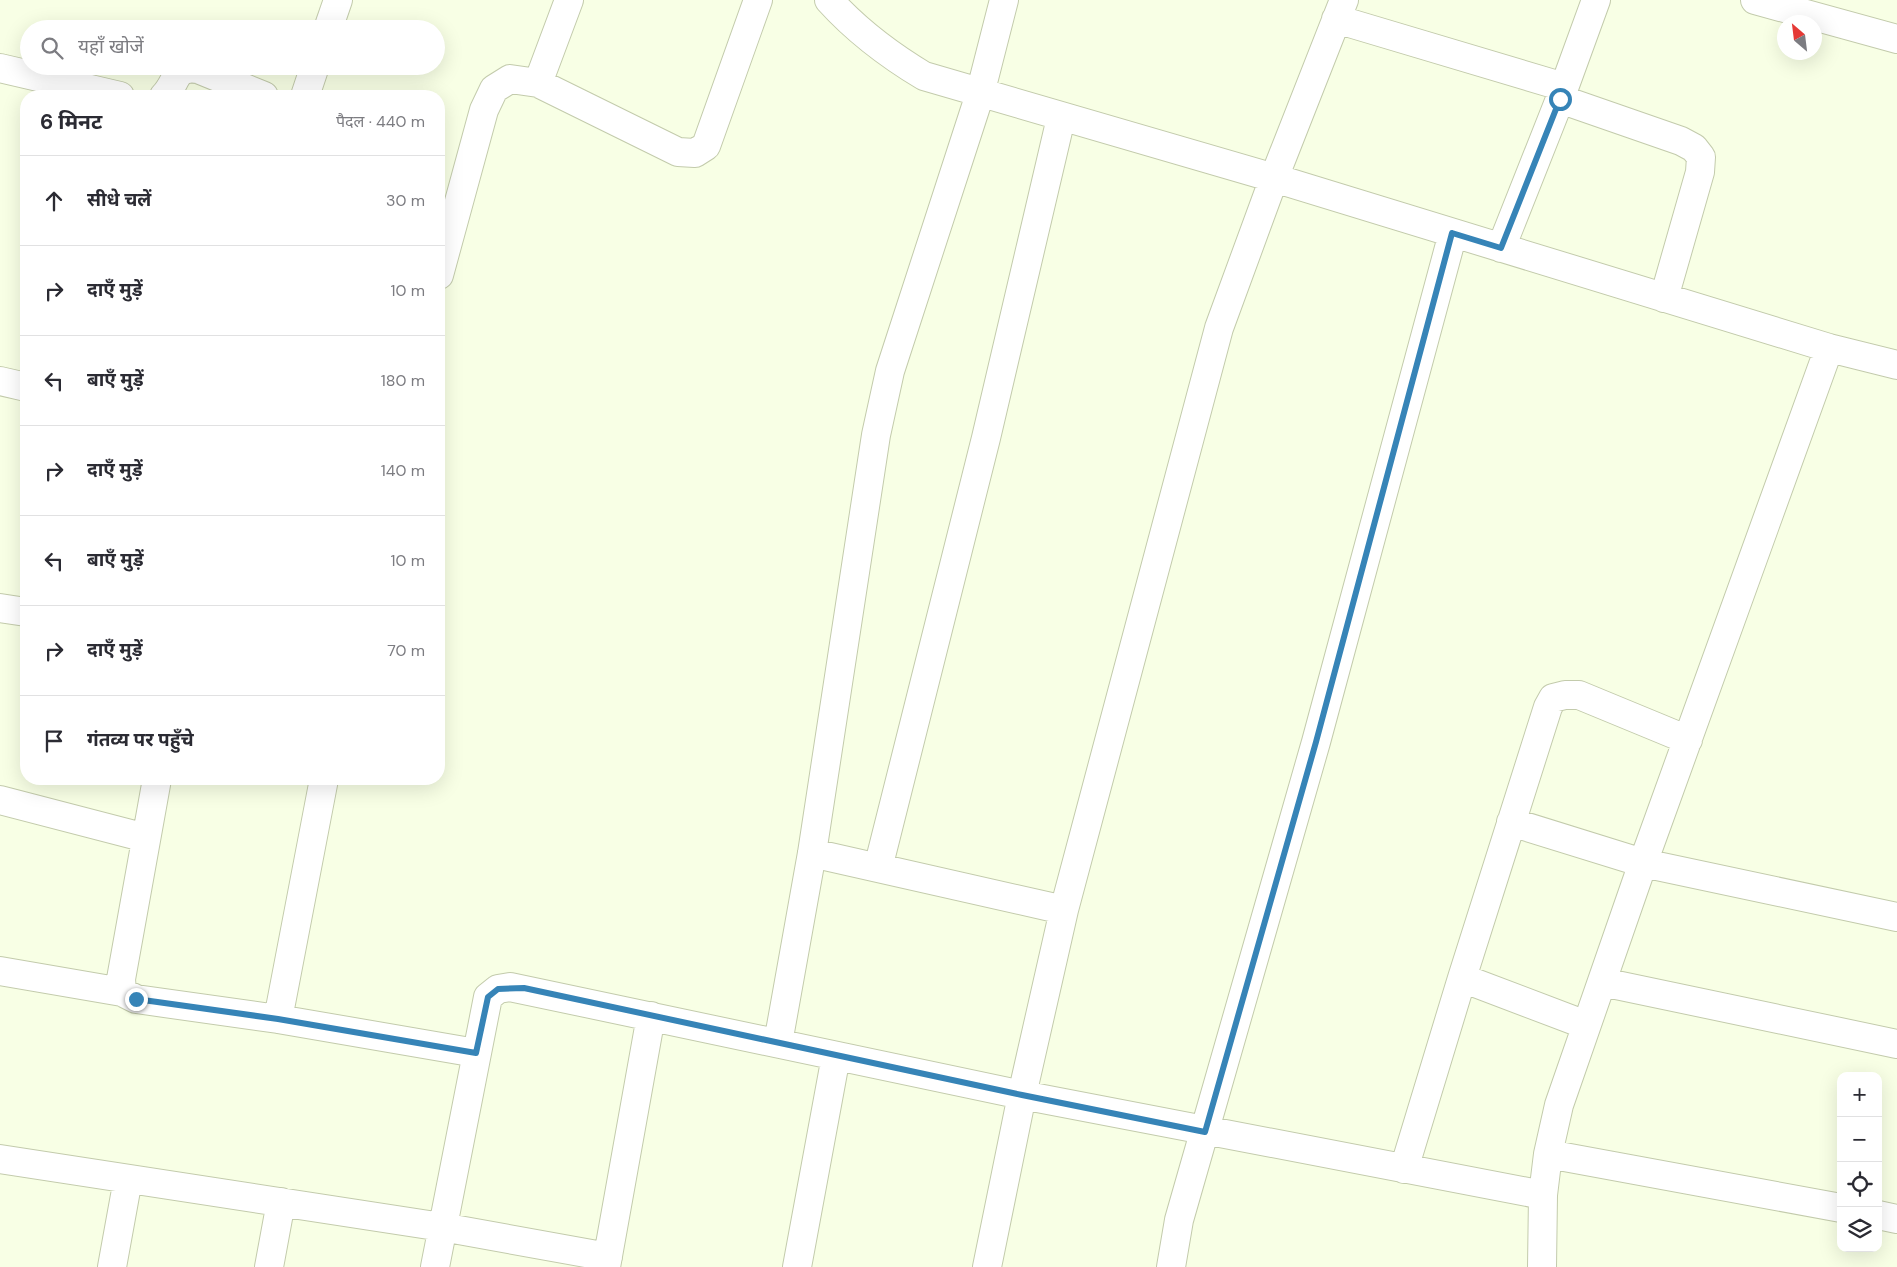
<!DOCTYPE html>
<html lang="hi">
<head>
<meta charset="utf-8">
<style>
	:root { --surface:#fff; --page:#f2f2f3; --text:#2b2b33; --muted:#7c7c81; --line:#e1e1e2 }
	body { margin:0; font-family:"DM Sans","Noto Sans Devanagari",sans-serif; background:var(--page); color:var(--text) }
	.controls { position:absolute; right:15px; bottom:15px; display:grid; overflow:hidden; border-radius:10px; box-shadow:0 5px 20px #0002 }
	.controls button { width:45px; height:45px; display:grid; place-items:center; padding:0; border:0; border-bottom:1px solid var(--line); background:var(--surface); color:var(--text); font:25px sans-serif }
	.compass { position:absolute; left:1777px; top:15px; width:45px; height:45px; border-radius:50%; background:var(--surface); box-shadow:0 5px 20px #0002; rotate:332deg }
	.stop { position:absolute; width:15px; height:15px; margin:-11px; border:4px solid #3684b7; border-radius:50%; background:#fff }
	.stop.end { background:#3684b7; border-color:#fff; box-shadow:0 1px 5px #0008 }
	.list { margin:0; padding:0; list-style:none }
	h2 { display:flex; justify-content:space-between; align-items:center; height:65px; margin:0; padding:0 20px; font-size:21px }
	h2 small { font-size:16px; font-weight:400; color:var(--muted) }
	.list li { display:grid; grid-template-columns:32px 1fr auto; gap:15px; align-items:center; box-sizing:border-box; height:90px; padding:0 20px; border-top:1px solid var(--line) }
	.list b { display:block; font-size:19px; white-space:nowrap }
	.list em { font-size:16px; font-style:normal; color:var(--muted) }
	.icon { flex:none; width:28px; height:28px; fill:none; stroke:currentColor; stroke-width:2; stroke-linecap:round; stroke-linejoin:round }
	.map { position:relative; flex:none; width:1897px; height:1267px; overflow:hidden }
	.search { position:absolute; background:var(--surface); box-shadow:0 5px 20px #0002; left:20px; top:20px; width:425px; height:55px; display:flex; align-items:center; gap:12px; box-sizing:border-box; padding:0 18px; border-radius:28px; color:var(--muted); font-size:19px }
	.panel { position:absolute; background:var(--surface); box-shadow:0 5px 20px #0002; left:20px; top:90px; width:425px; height:695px; border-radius:20px }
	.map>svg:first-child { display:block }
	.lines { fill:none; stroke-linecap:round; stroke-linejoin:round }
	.minor-casing { stroke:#c3cbac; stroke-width:30 }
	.minor { stroke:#fff; stroke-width:28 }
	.route { stroke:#3684b7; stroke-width:6 }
</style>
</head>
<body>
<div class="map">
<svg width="1897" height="1267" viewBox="0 0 1897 1267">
	<rect width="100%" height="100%" fill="#f8ffe5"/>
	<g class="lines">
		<defs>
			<path id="minor" d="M829 0C857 31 889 55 924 76L1274 178 1829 348 1897 365
				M1755 0 1897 39
				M1336 19 1564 87
				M328 29 338 0
				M0 68 120 96
				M538 83 569 0
				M164 96C178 82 173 66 198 69L264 96
				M305 96 315 66
				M1560 99 1681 141 1694 148 1701 157 1700 172 1664 298
				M1501 248 1560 99 1596 0
				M439 275 484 110 494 89 510 79 538 83 678 152 695 153 706 146 758 0
				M0 381 26 387
				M0 608 26 612
				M157 779 121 979 122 992 136 999 278 1019 476 1053
				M0 800 146 838
				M1511 822 1643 863 1897 917
				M812 853 1064 910
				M878 868 986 438 1061 118
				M0 971 122 992
				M1462 978 1586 1025
				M1602 982 1897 1044
				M278 1019 324 779
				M778 1043 812 853 876 435 890 371 980 94 1004 0
				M1548 1154 1841 1208
				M0 1159 442 1227 608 1257
				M1404 1169 1462 978 1548 707 1553 698 1565 695H1579L1688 740
				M1878 1215 1897 1219
				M112 1267 128 1179
				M269 1267 281 1202
				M435 1267 488 997 498 989 510 987 1022 1095 1543 1195
				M606 1267 651 1016
				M797 1267 836 1056
				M987 1267 1022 1095 1064 910 1219 328 1274 178 1344 0
				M1171 1267 1179 1220 1316 742 1453 233
				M1542 1267 1543 1195 1548 1154 1559 1105 1643 863 1829 348"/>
		</defs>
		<use href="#minor" class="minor-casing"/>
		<use href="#minor" class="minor"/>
	</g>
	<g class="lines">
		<path class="route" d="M136 999 278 1019 476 1053 488 997 498 989 524 988 1022 1095 1205 1132 1316 742 1452 233 1501 248 1560 99"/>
	</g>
</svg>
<div class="controls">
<button>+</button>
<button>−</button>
<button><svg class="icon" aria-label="locate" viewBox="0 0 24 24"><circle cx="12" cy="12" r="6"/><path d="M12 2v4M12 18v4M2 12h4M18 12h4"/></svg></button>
<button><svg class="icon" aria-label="layers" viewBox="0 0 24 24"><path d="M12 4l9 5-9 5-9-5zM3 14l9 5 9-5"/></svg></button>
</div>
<svg class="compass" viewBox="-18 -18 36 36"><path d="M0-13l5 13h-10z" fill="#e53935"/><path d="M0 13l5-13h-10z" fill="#7c7c81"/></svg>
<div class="stop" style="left:1560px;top:99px"></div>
<div class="stop end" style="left:136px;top:999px"></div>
<div class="search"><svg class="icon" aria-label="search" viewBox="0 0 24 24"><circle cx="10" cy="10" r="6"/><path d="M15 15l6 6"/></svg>यहाँ खोजें</div>
<section class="panel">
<h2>6 मिनट<small>पैदल · 440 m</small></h2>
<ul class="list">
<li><svg class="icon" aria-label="ahead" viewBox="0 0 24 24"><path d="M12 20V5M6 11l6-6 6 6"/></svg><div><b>सीधे चलें</b></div><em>30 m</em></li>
<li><svg class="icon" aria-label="right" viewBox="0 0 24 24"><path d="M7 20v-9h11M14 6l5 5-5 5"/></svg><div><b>दाएँ मुड़ें</b></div><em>10 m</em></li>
<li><svg class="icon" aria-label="left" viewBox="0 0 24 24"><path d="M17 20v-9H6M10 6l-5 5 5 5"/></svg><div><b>बाएँ मुड़ें</b></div><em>180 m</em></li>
<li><svg class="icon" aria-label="right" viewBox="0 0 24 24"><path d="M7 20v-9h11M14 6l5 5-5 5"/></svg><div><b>दाएँ मुड़ें</b></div><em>140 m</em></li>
<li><svg class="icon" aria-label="left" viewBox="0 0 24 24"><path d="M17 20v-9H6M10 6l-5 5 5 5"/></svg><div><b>बाएँ मुड़ें</b></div><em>10 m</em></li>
<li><svg class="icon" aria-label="right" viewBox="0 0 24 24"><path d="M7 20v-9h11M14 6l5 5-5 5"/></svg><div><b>दाएँ मुड़ें</b></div><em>70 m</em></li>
<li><svg class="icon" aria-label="arrive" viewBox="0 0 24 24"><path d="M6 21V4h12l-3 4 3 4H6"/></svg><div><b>गंतव्य पर पहुँचे</b></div></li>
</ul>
</section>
</div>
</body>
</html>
